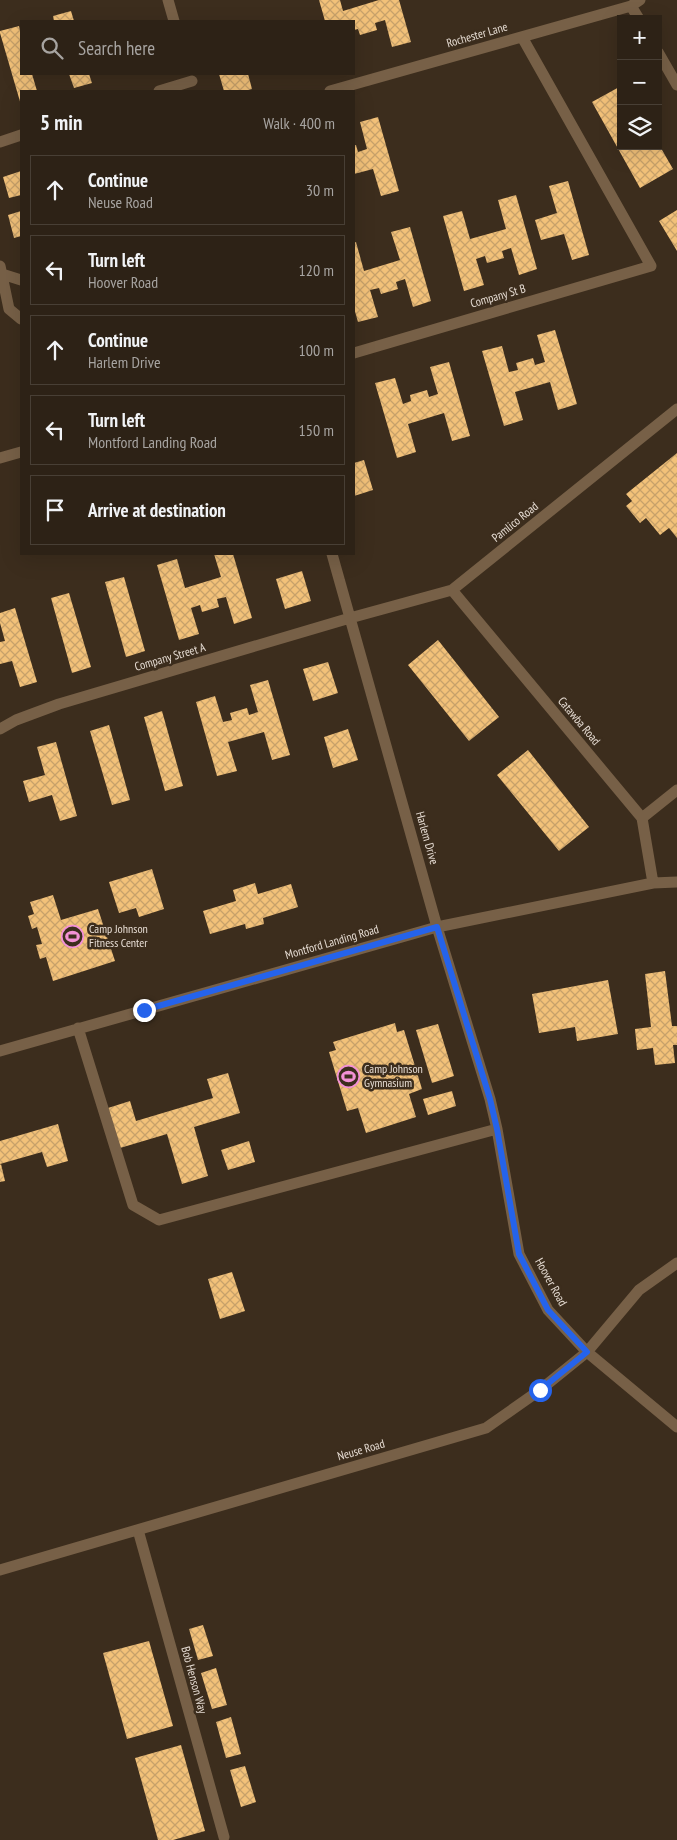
<!DOCTYPE html>
<html lang="en">
<head>
<meta charset="utf-8">
<style>
	:root { --surface:#2d2216; --page:#392f23; --text:#f1f3f6; --muted:#a7a4a1; --line:#483f35 }
	body { margin:0; font-family:"PT Sans Narrow",sans-serif; background:var(--page); color:var(--text) }
	.controls { position:absolute; right:15px; top:15px; display:grid; overflow:hidden; border-radius:0px; box-shadow:0 5px 20px #0002 }
	.controls button { width:45px; height:45px; display:grid; place-items:center; padding:0; border:0; border-bottom:1px solid var(--line); background:var(--surface); color:var(--text); font:25px sans-serif }
	.stop { position:absolute; width:15px; height:15px; margin:-11px; border:4px solid #2563eb; border-radius:50%; background:#fff }
	.stop.end { background:#2563eb; border-color:#fff; box-shadow:0 1px 5px #0008 }
	.list { margin:0; padding:0; list-style:none }
	h2 { display:flex; justify-content:space-between; align-items:center; height:65px; margin:0; padding:0 20px; font-size:21px }
	h2 small { font-size:16px; font-weight:400; color:var(--muted) }
	.list li { display:grid; grid-template-columns:32px 1fr auto; gap:15px; align-items:center; box-sizing:border-box; height:70px; margin:0 10px 10px; padding:0 10px; border:1px solid var(--line); border-radius:0px }
	.list b { display:block; font-size:19px; white-space:nowrap }
	.list p { margin:0; font-size:16px; white-space:nowrap; color:var(--muted) }
	.list em { font-size:16px; font-style:normal; color:var(--muted) }
	.icon { flex:none; width:28px; height:28px; fill:none; stroke:currentColor; stroke-width:2; stroke-linecap:round; stroke-linejoin:round }
	.map { position:relative; flex:none; width:677px; height:1840px; overflow:hidden }
	.search { position:absolute; background:var(--surface); box-shadow:0 5px 20px #0002; left:20px; top:20px; width:335px; height:55px; display:flex; align-items:center; gap:12px; box-sizing:border-box; padding:0 18px; border-radius:0px; color:var(--muted); font-size:19px }
	.panel { position:absolute; background:var(--surface); box-shadow:0 5px 20px #0002; left:20px; top:90px; width:335px; height:465px; border-radius:0px }
	.map>svg:first-child { display:block }
	.building { fill:url(#building-cross-hatch) }
	.lines { fill:none; stroke-linecap:round; stroke-linejoin:round }
	.minor { stroke:#776047; stroke-width:11 }
	.route { stroke:#2563eb; stroke-width:6 }
	.labels { text-anchor:middle; stroke-width:5; stroke-linejoin:round; paint-order:stroke }
	.street-label { font-size:12px; fill:#e6dcd3; stroke:#3c2d1d }
	.poi-label { font-size:12px; fill:#e6dcd3; stroke:#3c2d1d; text-anchor:start }
</style>
</head>
<body>
<div class="map">
<svg width="677" height="1840" viewBox="0 0 677 1840">
	<defs>
		<pattern id="building-cross-hatch" width="8" height="8" patternUnits="userSpaceOnUse" patternTransform="scale(1.25)"><rect width="8" height="8" fill="#f2c179"/><path d="M0 0l8 8M0 8l8-8" fill="none" stroke="#c7a16a"/></pattern>
	</defs>
	<rect width="100%" height="100%" fill="#3c2d1d"/>
	<path class="building" d="M319 0H340L343 11 379 0H399L411 42 392 47 385 20 375 23 377 30 360 35 358 29 354 30V21H325Z
		M71 11 74 21H54L53 16Z
		M19 26 21 35V74H32L37 91H21V105L0 33V31Z
		M69 74H89L92 83 74 88Z
		M219 74H248L252 89 245 91H224Z
		M621 86V146H658V143L673 169 640 188 592 102Z
		M378 117 399 191 381 196 373 169 354 174V145H356L358 152 367 149 360 122Z
		M21 171V195L9 198 3 177Z
		M568 181 589 255 572 260 564 234 541 240 535 220 557 213 549 186Z
		M516 195 537 269 519 275 511 248 502 251 504 258 487 263 485 256 476 259 484 285 464 291 443 216 462 211 470 239 506 229 498 200Z
		M677 210V251L659 221Z
		M21 211V236L14 238 8 215Z
		M410 227 431 301 413 307 405 279 396 282 398 289 381 294 379 288 370 290 378 317 358 322 354 308V243L356 242 364 271 400 260 391 232Z
		M555 330 577 404 558 410 550 382 515 392 523 420 504 426 482 351 502 346 509 372 518 370 516 363 533 358 535 365 545 362 537 335Z
		M449 362 470 436 452 441 444 413 408 424 416 452 397 458 375 383 395 378 403 404 411 401 410 395 427 390 429 397 438 394 430 367Z
		M677 453V538L669 528 660 535 646 518 640 523 626 506 632 501 626 494Z
		M364 460 373 490 354 496V463Z
		M214 554H233L252 618 234 624 226 597 217 599 219 607 202 612 200 605 191 608 199 634 179 640 157 565 177 559 185 588 221 577Z
		M302 571 311 601 285 609 276 579Z
		M124 577 145 651 126 657 105 582Z
		M69 593 91 667 72 673 51 598Z
		M15 608 37 682 20 687 12 661 0 664V642L5 641 0 623V613Z
		M438 640 499 717 469 741 408 665Z
		M328 662 338 693 313 701 303 669Z
		M268 680 290 755 272 760 264 732 228 742 237 771 217 776 196 702 215 696 223 722 232 720 230 713 247 708 249 715 258 712 250 685Z
		M162 711 183 786 165 791 144 717Z
		M109 725 130 800 112 805 90 731Z
		M348 729 358 760 333 768 324 737Z
		M56 742 77 816 60 821 52 795 29 802 23 781 45 775 37 747Z
		M528 750 589 827 559 851 497 775Z
		M152 869 164 909 139 917 136 908 119 913 109 882Z
		M255 883 258 894 291 884 298 907 263 918 264 924 246 929 245 924 210 934 203 911 236 901 233 890Z
		M53 895 61 920 98 909 115 961 53 981 46 957 40 959 36 945 42 944 37 927 32 929 28 916 34 914 30 902Z
		M665 971 672 1026H677V1045H673L675 1063 655 1065 653 1048 637 1050 635 1029 651 1027 645 974Z
		M608 980 618 1034 577 1041 575 1027 539 1033 532 994Z
		M395 1023 397 1032 404 1030 422 1089 409 1094 416 1117 366 1133 358 1108 347 1111 329 1052 336 1050 333 1042Z
		M438 1024 454 1076 432 1083 416 1030Z
		M228 1073 240 1113 194 1127 208 1176 182 1184 167 1134 120 1148 108 1108 130 1101 136 1121 213 1098 207 1079Z
		M452 1091 456 1106 428 1115 423 1099Z
		M58 1124 68 1161 47 1167 42 1152 0 1164V1141Z
		M249 1141 255 1162 228 1170 221 1150Z
		M1 1164 5 1181 0 1182V1165Z
		M232 1272 245 1311 220 1319 208 1279Z
		M203 1625 213 1656 198 1660 189 1629Z
		M149 1641 173 1726 127 1739 103 1653Z
		M216 1668 227 1705 212 1709 201 1673Z
		M231 1717 241 1754 226 1758 216 1722Z
		M181 1745 205 1831 173 1840H158L135 1758Z
		M245 1766 256 1802 241 1807 230 1770Z"/>
	<g class="lines">
		<path class="minor" d="M168 0 174 21
			M631 6 639 19
			M658 52 677 85
			M159 91 192 81
			M330 91 631 6 640 0
			M0 142 21 135
			M0 266 9 309 21 319
			M2 274 21 280
			M354 353 651 266 522 37
			M0 458 21 452
			M332 554 437 927 490 1099 497 1129 519 1254 548 1310 587 1352 677 1427
			M452 590 642 818 653 883
			M0 729 16 720 59 704 350 618 452 590 677 409
			M642 818 677 790
			M78 1028 133 1205 159 1220 497 1129
			M0 1051 437 927 653 883 677 882
			M138 1530 224 1837
			M0 1570 486 1428 540 1390 587 1352 639 1290 677 1263"/>
	</g>
	<g class="lines">
		<path class="route" d="M144 1010 437 927 490 1099 497 1129 519 1254 548 1310 587 1352 540 1390"/>
	</g>
	<defs>
		<symbol id="stadium-ring" viewBox="-11 -11 22 22"><circle r="9.5" fill="#3c2d1d" stroke="#f391d6" stroke-width="1.5"/><path d="M0-5a6.5 5 0 1 0 0 10a6.5 5 0 1 0 0-10ZM-3.5-1.8h7v3.6h-7Z" fill="#f391d6"/></symbol>
	</defs>
	<g fill-rule="evenodd">
		<use href="#stadium-ring" x="60" y="924" width="25" height="25"/>
		<use href="#stadium-ring" x="336" y="1064" width="25" height="25"/>
	</g>
	<g class="labels">
		<g class="street-label">
			<text transform="translate(477 35) rotate(-16)" y="4">Rochester Lane</text>
			<text transform="translate(498 296) rotate(-16)" y="4">Company St B</text>
			<text transform="translate(515 522) rotate(-39)" y="4">Pamlico Road</text>
			<text transform="translate(170 657) rotate(-16)" y="4">Company Street A</text>
			<text transform="translate(579 721) rotate(50)" y="4">Catawba Road</text>
			<text transform="translate(427 838) rotate(74)" y="4">Harlem Drive</text>
			<text transform="translate(332 942) rotate(-16)" y="4">Montford Landing Road</text>
			<text transform="translate(551 1282) rotate(61)" y="4">Hoover Road</text>
			<text transform="translate(361 1450) rotate(-16)" y="4">Neuse Road</text>
			<text transform="translate(194 1680) rotate(75)" y="4">Bob Henson Way</text>
		</g>
		<g class="poi-label">
			<text x="89" y="933">Camp Johnson<tspan x="89" dy="14">Fitness Center</tspan></text>
			<text x="364" y="1073">Camp Johnson<tspan x="364" dy="14">Gymnasium</tspan></text>
		</g>
	</g>
</svg>
<div class="controls">
<button>+</button>
<button>−</button>
<button><svg class="icon" aria-label="layers" viewBox="0 0 24 24"><path d="M12 4l9 5-9 5-9-5zM3 14l9 5 9-5"/></svg></button>
</div>
<div class="stop" style="left:540px;top:1390px"></div>
<div class="stop end" style="left:144px;top:1010px"></div>
<div class="search"><svg class="icon" aria-label="search" viewBox="0 0 24 24"><circle cx="10" cy="10" r="6"/><path d="M15 15l6 6"/></svg>Search here</div>
<section class="panel">
<h2>5 min<small>Walk · 400 m</small></h2>
<ul class="list">
<li><svg class="icon" aria-label="ahead" viewBox="0 0 24 24"><path d="M12 20V5M6 11l6-6 6 6"/></svg><div><b>Continue</b><p>Neuse Road</p></div><em>30 m</em></li>
<li><svg class="icon" aria-label="left" viewBox="0 0 24 24"><path d="M17 20v-9H6M10 6l-5 5 5 5"/></svg><div><b>Turn left</b><p>Hoover Road</p></div><em>120 m</em></li>
<li><svg class="icon" aria-label="ahead" viewBox="0 0 24 24"><path d="M12 20V5M6 11l6-6 6 6"/></svg><div><b>Continue</b><p>Harlem Drive</p></div><em>100 m</em></li>
<li><svg class="icon" aria-label="left" viewBox="0 0 24 24"><path d="M17 20v-9H6M10 6l-5 5 5 5"/></svg><div><b>Turn left</b><p>Montford Landing Road</p></div><em>150 m</em></li>
<li><svg class="icon" aria-label="arrive" viewBox="0 0 24 24"><path d="M6 21V4h12l-3 4 3 4H6"/></svg><div><b>Arrive at destination</b></div></li>
</ul>
</section>
</div>
</body>
</html>
